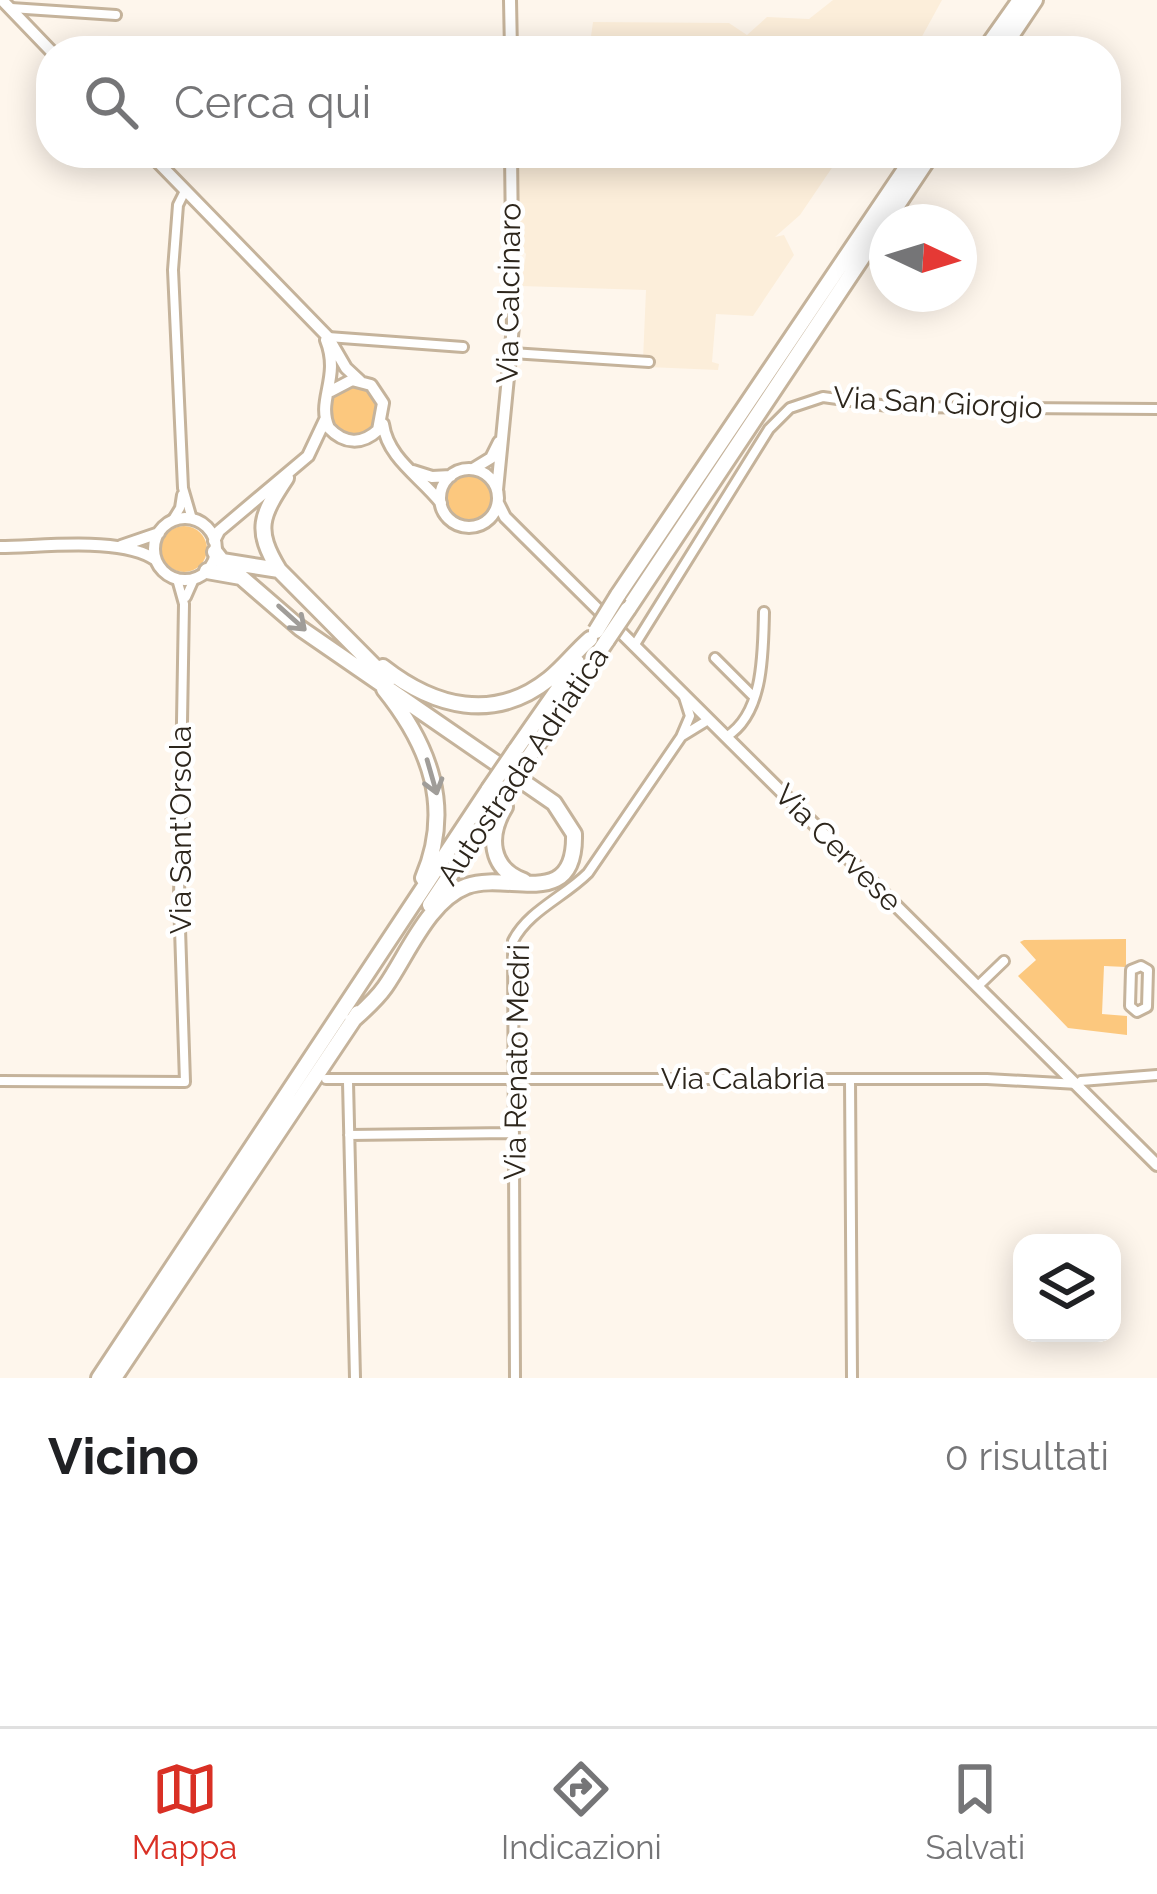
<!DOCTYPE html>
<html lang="it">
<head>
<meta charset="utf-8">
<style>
	:root { --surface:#fff; --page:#f2f2f2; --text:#202124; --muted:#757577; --line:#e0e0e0; --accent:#d93025 }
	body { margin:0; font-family:Raleway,sans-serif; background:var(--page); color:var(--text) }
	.controls { position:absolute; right:36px; bottom:36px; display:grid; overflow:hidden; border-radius:24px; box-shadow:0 6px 30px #0003 }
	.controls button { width:108px; height:108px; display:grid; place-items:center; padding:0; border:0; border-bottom:3px solid var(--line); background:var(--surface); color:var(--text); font:60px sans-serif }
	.compass { position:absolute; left:869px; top:204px; width:108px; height:108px; border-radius:50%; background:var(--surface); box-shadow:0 6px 30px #0003; rotate:94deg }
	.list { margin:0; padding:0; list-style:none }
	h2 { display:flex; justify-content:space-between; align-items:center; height:156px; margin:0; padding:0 48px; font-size:51px }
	h2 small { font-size:39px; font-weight:400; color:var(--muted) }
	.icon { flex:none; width:66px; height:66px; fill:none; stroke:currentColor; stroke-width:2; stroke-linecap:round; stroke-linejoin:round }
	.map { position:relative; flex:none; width:1157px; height:1378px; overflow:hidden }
	.search { position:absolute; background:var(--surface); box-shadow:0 6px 30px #0003; left:36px; right:36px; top:36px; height:132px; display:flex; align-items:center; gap:30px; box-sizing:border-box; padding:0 42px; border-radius:48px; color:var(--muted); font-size:45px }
	.sheet { height:348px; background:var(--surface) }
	nav { display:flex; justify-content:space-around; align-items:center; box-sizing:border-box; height:168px; border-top:3px solid var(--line); background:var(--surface); font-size:33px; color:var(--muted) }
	nav a { display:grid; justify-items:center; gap:6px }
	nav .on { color:var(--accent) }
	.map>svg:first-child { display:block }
	.built { fill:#fceeda }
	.green { fill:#fcc87e }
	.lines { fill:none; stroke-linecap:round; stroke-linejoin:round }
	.minor-casing { stroke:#c5b39b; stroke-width:14 }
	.major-casing { stroke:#c5b39b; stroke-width:16 }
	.highway-casing { stroke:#c5b39b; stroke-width:20 }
	.minor { stroke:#fff; stroke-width:8 }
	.major { stroke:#fff; stroke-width:10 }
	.highway { stroke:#fff; stroke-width:14 }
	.highway-bridge-casing { stroke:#c5b39b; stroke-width:20; stroke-linecap:butt }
	.highway-bridge { stroke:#fff; stroke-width:14 }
	.oneway { stroke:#a09d99 }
	.labels { text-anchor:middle; stroke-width:9; stroke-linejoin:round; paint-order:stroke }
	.street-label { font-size:30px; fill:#2d261c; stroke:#fff }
</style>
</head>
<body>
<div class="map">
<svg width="1157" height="1378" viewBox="0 0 1157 1378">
	<rect width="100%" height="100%" fill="#fef6ec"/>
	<path class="built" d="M833 0H942L914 51H589L593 22 729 23 747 35 767 17 809 19Z
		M518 153H842L800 215 775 237 784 235 794 255 753 316 716 314 712 362 719 364 718 370 648 367V360H643L646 290 521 286 526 254 520 247Z"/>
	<path class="green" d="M328 411a25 25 0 1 1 50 0a25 25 0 1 1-50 0Z
		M446 498a23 23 0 1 1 46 0a23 23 0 1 1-46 0Z
		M161 549a23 23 0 1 1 46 0a23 23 0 1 1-46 0Z
		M1126 939V967L1104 966 1102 1014 1127 1016V1035L1068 1028 1018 976 1036 960 1020 942 1024 940Z"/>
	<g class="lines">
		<defs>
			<path id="minor" d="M11 8 116 15
				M185 191 178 205 173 270 183 488 192 519
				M328 337 463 347
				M512 353 649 362
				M172 521 180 508 182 495
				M186 597 194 579
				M634 646 769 429 790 408 823 397 895 407 1157 409
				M715 658 752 695
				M682 736 708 720
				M726 737C764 714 763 653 764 612
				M1141 966 1148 970 1147 1007 1137 1012 1130 1006 1131 970Z
				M978 986 1004 961
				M326 1079H987L1078 1084 1081 1081 1157 1075
				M850 1079 852 1378
				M0 1081 185 1082 179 898 184 604 177 579
				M348 1082 355 1378
				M349 1135 514 1133
				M515 1378 513 941C528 911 564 897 588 873L681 737 690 716 684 697"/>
			<path id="major" d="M2 0 51 51
				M510 0 511 51
				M149 153 328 337 346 368 360 381
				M326 340C341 378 316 400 329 428 344 444 362 445 378 430L383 403 371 385 352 380 331 391
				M383 424C388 459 421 477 441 503
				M473 469 491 458 499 442
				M440 498a29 29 0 1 1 58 0a29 29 0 1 1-58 0Z
				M413 471 432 477 451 476
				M497 490 513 326 511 153
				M498 503 505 517 520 532 1157 1165
				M154 549a31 31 0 1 1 62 0a31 31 0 1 1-62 0Z
				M214 541 219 531 308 456 325 420
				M121 546 159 533
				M0 547C41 547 123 536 156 560"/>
			<path id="highway" d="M984 51 1020 0
				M1001 51 1035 0
				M286 478C261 516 254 529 279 570L388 680
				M215 552 222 561 279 570
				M207 571 241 577 300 628 554 803 574 834C576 912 509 871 467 886 428 901 408 954 385 987 376 1000 364 1010 352 1021
				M618 595 916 153
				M628 609 932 153
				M383 667C434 707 494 723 549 679 564 667 575 652 590 639
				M384 689C430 746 453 808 423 878
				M515 751 577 662
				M529 757 607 640
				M505 807C487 836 490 869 524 881
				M430 905 504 794
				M99 1378 489 789
				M114 1378 358 1013"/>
		</defs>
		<use href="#minor" class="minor-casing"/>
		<use href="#major" class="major-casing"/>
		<use href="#highway" class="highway-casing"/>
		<use href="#minor" class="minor"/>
		<use href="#major" class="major"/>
		<use href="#highway" class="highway"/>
		<defs>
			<path id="highway-bridge" d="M596 631 618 595
				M607 640 628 609
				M489 789 515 751
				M504 794 529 757"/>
		</defs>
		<use href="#highway-bridge" class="highway-bridge-casing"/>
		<use href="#highway-bridge" class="highway-bridge"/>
	</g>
	<defs><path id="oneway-shaft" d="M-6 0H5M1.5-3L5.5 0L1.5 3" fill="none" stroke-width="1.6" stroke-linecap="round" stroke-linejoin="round" transform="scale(3)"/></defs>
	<g class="oneway">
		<use href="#oneway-shaft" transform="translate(292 618) rotate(42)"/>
		<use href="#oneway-shaft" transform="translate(432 777) rotate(74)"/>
	</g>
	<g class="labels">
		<g class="street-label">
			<text transform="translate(509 293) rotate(-89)" y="10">Via Calcinaro</text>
			<text transform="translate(938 403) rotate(3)" y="10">Via San Giorgio</text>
			<text transform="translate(523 766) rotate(-56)" y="10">Autostrada Adriatica</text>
			<text transform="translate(181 830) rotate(-90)" y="10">Via Sant'Orsola</text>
			<text transform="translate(838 848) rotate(45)" y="10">Via Cervese</text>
			<text transform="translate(517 1062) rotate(-89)" y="10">Via Renato Medri</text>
			<text x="743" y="1089">Via Calabria</text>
		</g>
	</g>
</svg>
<div class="controls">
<button><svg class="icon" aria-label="layers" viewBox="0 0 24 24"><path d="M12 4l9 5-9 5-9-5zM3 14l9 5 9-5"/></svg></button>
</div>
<svg class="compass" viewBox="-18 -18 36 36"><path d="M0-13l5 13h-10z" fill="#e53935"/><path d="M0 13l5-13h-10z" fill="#757577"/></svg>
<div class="search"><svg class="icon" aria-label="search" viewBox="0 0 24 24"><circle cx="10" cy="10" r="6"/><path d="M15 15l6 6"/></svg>Cerca qui</div>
</div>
<section class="sheet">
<h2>Vicino<small>0 risultati</small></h2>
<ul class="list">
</ul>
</section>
<nav>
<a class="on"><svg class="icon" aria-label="map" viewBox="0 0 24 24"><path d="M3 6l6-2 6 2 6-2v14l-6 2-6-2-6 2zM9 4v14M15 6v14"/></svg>Mappa</a>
<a><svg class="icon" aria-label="directions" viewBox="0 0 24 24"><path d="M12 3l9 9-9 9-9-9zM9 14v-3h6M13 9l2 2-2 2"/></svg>Indicazioni</a>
<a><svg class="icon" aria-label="saved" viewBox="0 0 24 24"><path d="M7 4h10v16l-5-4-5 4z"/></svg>Salvati</a>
</nav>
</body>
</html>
